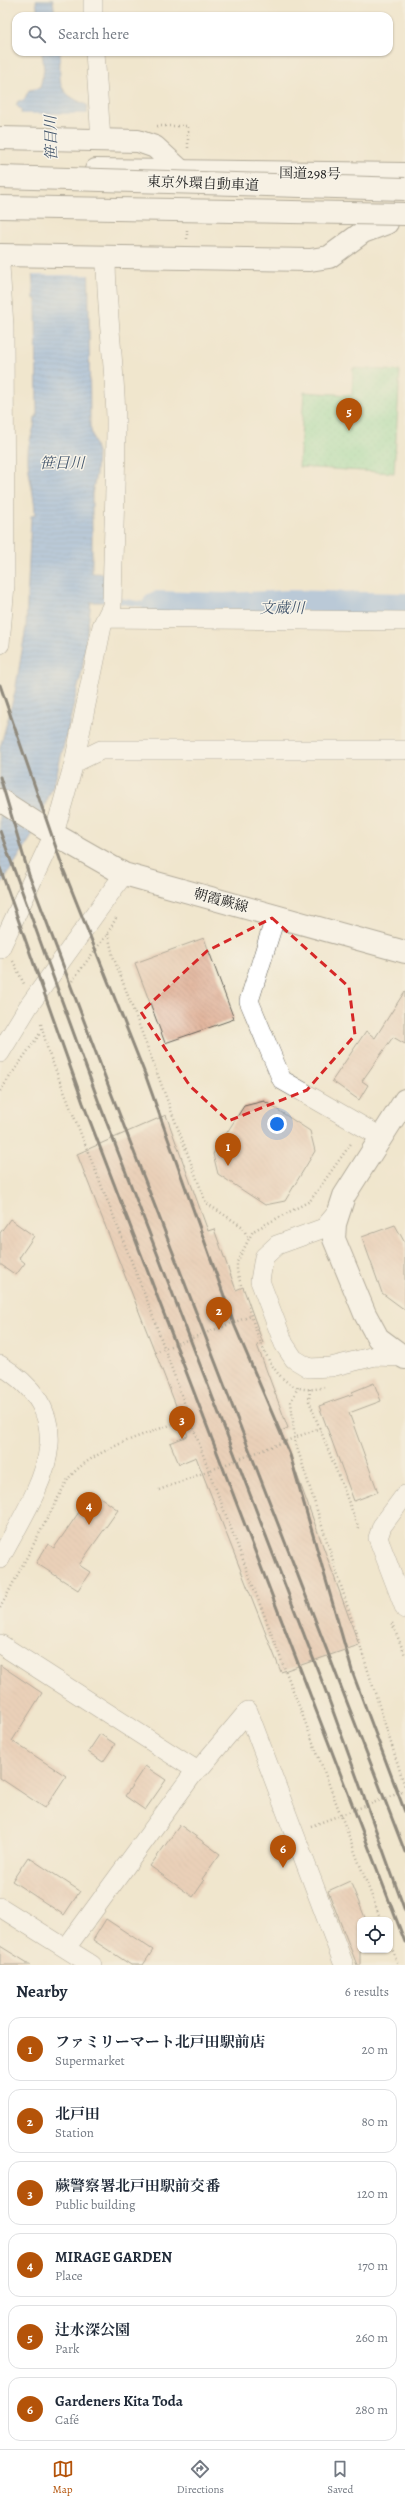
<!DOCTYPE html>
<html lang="en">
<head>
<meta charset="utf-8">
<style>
	:root { --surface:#fff; --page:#f6f6f7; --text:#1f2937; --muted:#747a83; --line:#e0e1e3; --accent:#b45309 }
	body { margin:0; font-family:Alegreya,"Noto Serif JP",serif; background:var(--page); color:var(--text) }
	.controls { position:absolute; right:12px; bottom:12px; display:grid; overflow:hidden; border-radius:8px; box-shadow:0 1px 3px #0004 }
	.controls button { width:36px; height:36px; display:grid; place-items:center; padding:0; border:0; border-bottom:1px solid var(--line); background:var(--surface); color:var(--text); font:20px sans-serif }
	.you { position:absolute; left:277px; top:1124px; width:14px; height:14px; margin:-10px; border:3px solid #fff; border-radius:50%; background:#1a73e8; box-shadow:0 0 0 6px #1a73e833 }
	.badge { display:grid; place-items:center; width:26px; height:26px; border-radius:50%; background:var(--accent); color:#fff; font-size:13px; font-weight:700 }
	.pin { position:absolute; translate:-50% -33px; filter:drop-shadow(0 1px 2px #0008) }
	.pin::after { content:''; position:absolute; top:21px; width:14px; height:12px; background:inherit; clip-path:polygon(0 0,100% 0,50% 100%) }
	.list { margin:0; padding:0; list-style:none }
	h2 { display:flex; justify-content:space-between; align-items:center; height:52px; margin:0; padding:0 16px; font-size:17px }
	h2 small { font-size:13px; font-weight:400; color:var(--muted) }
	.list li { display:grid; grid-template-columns:26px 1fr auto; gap:12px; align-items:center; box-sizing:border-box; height:64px; margin:0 8px 8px; padding:0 8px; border:1px solid var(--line); border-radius:12px }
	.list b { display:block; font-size:15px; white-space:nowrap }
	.list p { margin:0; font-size:13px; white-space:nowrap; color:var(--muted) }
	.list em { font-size:13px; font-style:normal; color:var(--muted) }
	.icon { flex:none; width:22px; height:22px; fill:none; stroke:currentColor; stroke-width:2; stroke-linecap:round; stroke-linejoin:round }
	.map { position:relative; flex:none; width:405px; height:1965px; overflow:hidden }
	.search { position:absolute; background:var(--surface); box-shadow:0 1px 3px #0004; left:12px; right:12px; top:12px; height:44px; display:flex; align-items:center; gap:10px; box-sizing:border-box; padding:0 14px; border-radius:12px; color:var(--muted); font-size:15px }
	.sheet { height:484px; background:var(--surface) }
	nav { display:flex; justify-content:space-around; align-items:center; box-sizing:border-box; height:56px; border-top:1px solid var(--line); background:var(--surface); font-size:11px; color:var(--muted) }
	nav a { display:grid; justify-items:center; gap:2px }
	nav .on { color:var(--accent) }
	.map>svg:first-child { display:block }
	.park { fill:url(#park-dots); stroke:#537c5c }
	.water { fill:url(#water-rules); stroke:#4a627f }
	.pier { fill:#f0e6cd }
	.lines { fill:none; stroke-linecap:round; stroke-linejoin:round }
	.stream { stroke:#78a7e2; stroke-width:5.5 }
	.river { stroke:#78a7e2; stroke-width:32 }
	.building { fill:url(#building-back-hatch) }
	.minor-casing { stroke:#66635a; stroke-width:20 }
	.tertiary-casing { stroke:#66635a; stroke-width:24 }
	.primary-casing { stroke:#66635a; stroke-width:24 }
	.trunk-casing { stroke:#66635a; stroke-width:24 }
	.path { stroke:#66635a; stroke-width:2.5; stroke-dasharray:1 3; stroke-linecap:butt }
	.minor { stroke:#fff; stroke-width:19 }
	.tertiary { stroke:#fff; stroke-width:22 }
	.primary { stroke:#fff; stroke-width:22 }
	.trunk { stroke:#fff; stroke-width:22 }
	.rail { stroke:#1c1c1c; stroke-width:3 }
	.motorway-bridge-casing { stroke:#66635a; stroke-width:24; stroke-linecap:butt }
	.motorway-bridge { stroke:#fff; stroke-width:22 }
	.marked { fill:none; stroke:#d62828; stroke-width:3; stroke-dasharray:8 5; stroke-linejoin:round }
	.labels { text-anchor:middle; stroke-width:3; stroke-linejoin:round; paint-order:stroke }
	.street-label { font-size:14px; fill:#1c1c1c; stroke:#f7f3e8 }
	.water-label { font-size:15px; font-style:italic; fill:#41546b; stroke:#f7f3e8 }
</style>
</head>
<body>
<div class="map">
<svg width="405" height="1965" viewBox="0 0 405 1965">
	<defs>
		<pattern id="park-dots" width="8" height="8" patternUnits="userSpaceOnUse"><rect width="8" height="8" fill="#8adc9d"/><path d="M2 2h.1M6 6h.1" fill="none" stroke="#76bc87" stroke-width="1.8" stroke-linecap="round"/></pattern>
		<pattern id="water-rules" width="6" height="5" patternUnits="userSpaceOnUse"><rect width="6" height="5" fill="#78a7e2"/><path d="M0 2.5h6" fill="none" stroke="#6287b6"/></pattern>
		<pattern id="building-back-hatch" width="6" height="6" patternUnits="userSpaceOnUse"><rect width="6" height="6" fill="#e2b69e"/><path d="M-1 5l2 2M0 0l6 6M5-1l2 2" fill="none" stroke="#c19c88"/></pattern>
	</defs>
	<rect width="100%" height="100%" fill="#f7f3e8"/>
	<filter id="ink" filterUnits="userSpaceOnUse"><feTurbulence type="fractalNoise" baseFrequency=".025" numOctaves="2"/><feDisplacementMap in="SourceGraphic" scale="8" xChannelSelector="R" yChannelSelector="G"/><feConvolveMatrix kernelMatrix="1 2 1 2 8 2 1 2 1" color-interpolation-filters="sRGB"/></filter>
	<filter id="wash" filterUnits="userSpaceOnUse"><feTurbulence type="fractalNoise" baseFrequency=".012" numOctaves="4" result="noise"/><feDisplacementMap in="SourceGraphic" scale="16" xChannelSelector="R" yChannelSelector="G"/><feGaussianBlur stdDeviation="0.9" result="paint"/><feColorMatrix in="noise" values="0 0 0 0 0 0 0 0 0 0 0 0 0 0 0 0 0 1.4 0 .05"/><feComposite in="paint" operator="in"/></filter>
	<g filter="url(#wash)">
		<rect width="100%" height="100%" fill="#f0e6cd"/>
		<path class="park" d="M353 368 400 371 394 473 299 467 304 392 352 395Z"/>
		<path class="water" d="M36 0H53L55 16H38Z
			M42 52H60C60 83 55 92 87 105L90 426 97 453 96 475 92 494V573L107 574 105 602H91L82 671 55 781 32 836 0 886V748L15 692 26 627 31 516 35 515C35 494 27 474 28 453 28 441 35 430 35 417H37L36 299H34L21 110 16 105 18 101 24 100 29 90 40 88 44 70Z"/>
		<path class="pier" d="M19 114H89L92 275H30Z"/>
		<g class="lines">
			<path class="stream" d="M115 600 158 607"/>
			<path class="river" d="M158 607 225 609 289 606 405 609"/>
		</g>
		<g id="blocks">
			<path class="building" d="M204 938 234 1019 165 1043 135 963Z
				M405 991V1044L393 1037 362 1081 368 1085 359 1100 332 1081 366 1031 375 1038Z
				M264 1101 310 1131 315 1151 285 1201 265 1205 218 1174 213 1154 244 1106Z
				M166 1115 208 1231 214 1229 236 1290 243 1287 263 1343 257 1345 288 1428 281 1431 359 1645 281 1672 196 1457 179 1464 170 1443 188 1436 77 1154Z
				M10 1219 34 1236 19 1258 25 1263 16 1275 0 1264V1233Z
				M395 1225 405 1243V1310L382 1293 362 1237Z
				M374 1383 381 1401 349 1413 378 1492 354 1501 319 1406 353 1394 352 1392Z
				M93 1492 118 1510 79 1565 90 1572 78 1590 36 1563 48 1544 54 1548Z
				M0 1665 42 1693 12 1741 66 1776 45 1808 0 1778Z
				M100 1734 115 1744 103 1762 88 1752Z
				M145 1766 166 1780 145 1810 125 1796Z
				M180 1825 220 1854 202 1879 204 1881 193 1897 150 1866Z
				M28 1857 80 1891 64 1915 12 1881Z
				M350 1881 366 1920H360V1965H357L328 1891Z
				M106 1919 153 1950 143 1965H131L93 1940Z
				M0 1946 31 1965H0Z"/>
		</g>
	</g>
	<g filter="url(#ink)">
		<use href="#blocks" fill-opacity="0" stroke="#66635a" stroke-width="1"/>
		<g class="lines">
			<defs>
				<path id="minor" d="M93 0V16
					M95 52 101 140
					M0 266 4 326 5 585 0 644
					M106 618 405 621
					M74 763 101 750H405
					M276 915 249 1001 282 1080 381 1137
					M0 949 54 834 74 763 102 626 112 606C113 544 116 482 116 420 115 365 106 311 106 257
					M0 1053 28 1007 124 874
					M339 1210 324 1228 277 1245 264 1257 260 1281 284 1344 294 1359 309 1368 331 1367 375 1356 403 1357
					M0 1365C90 1420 36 1491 0 1559
					M405 1495 382 1526 378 1538 405 1609
					M0 1644 196 1770
					M0 1907 92 1965
					M66 1948 196 1770 201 1767 248 1711 344 1965"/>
				<path id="tertiary" d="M0 138 138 141 155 147 180 170
					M0 255 310 260 329 257 363 232 387 223
					M405 1100 344 1196 335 1224 334 1239 365 1314 378 1338 405 1358"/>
				<path id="primary" d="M0 800 45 829 124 874 405 952"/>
				<path id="trunk" d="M96 170 405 174"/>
			</defs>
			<use href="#minor" class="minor-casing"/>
			<use href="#tertiary" class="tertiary-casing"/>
			<use href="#primary" class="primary-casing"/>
			<use href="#trunk" class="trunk-casing"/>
			<path class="path" d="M157 126H188V151
				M187 239V228
				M108 934 113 956 206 1203 243 1227 248 1239
				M13 961 24 984
				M72 981 108 933 116 918
				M41 1024 48 1051 148 1303 209 1471 381 1920
				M0 1091 41 1032
				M241 1285 237 1271V1262L253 1231 310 1201 352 1142
				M248 1307C260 1341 275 1402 324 1387
				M155 1352 251 1316
				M298 1387 291 1402 295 1441 405 1787
				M310 1389 309 1401 360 1531
				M159 1490 320 1428
				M0 1608 68 1479C92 1448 153 1432 190 1418
				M392 1623 405 1655
				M311 1826 405 1791
				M390 1943 398 1965"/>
			<use href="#minor" class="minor"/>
			<use href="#tertiary" class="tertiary"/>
			<use href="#primary" class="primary"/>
			<use href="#trunk" class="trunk"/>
			<path class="rail" d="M0 685 64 871 145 1074 234 1324 290 1455 353 1674 405 1812
				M0 777 29 875 110 1090 405 1852
				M0 831 98 1100 325 1689 405 1911
				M0 868 83 1103 405 1942"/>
			<defs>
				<path id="motorway-bridge" d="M0 177 405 189
					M0 207 405 214"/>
			</defs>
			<use href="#motorway-bridge" class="motorway-bridge-casing"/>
			<use href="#motorway-bridge" class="motorway-bridge"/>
		</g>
	</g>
	<path d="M0 0H405V1965H0ZM272 918 349 987 355 1035 307 1090 228 1121 190 1086 141 1012 207 951Z" fill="#f0e6cd" fill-opacity=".55" fill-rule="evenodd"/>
	<path class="marked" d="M272 918 349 987 355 1035 307 1090 228 1121 190 1086 141 1012 207 951Z"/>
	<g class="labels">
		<g class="street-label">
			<text transform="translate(310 173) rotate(1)" y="5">国道298号</text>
			<text transform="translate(203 183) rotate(2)" y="5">東京外環自動車道</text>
			<text transform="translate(221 900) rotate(15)" y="5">朝霞蕨線</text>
		</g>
		<g class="water-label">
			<text transform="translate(51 138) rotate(-91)" y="5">笹目川</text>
			<text x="62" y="468">笹目川</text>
			<text x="282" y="613">文蔵川</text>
		</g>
	</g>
</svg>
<div class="controls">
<button><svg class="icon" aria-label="locate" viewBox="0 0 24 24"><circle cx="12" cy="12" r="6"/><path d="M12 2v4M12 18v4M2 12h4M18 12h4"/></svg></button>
</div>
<div class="you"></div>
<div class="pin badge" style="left:228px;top:1166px">1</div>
<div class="pin badge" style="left:219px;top:1330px">2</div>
<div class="pin badge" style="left:182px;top:1439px">3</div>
<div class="pin badge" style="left:89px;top:1525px">4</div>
<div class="pin badge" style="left:349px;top:431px">5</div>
<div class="pin badge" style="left:283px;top:1868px">6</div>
<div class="search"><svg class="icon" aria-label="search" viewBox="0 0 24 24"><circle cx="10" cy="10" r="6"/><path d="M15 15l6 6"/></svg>Search here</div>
</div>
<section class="sheet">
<h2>Nearby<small>6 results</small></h2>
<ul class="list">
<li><span class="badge">1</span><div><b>ファミリーマート北戸田駅前店</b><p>Supermarket</p></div><em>20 m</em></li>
<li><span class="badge">2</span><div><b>北戸田</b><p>Station</p></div><em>80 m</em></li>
<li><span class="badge">3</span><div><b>蕨警察署北戸田駅前交番</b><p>Public building</p></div><em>120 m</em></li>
<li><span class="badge">4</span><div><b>MIRAGE GARDEN</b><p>Place</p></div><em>170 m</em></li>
<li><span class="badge">5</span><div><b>辻水深公園</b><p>Park</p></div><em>260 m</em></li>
<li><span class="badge">6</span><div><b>Gardeners Kita Toda</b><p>Café</p></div><em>280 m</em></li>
</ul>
</section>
<nav>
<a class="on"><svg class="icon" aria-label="map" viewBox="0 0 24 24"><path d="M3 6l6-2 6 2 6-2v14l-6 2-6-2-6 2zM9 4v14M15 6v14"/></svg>Map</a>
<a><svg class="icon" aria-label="directions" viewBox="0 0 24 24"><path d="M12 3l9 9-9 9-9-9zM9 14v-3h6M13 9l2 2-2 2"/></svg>Directions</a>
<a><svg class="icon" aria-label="saved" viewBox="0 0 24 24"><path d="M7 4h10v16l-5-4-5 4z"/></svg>Saved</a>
</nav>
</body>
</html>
